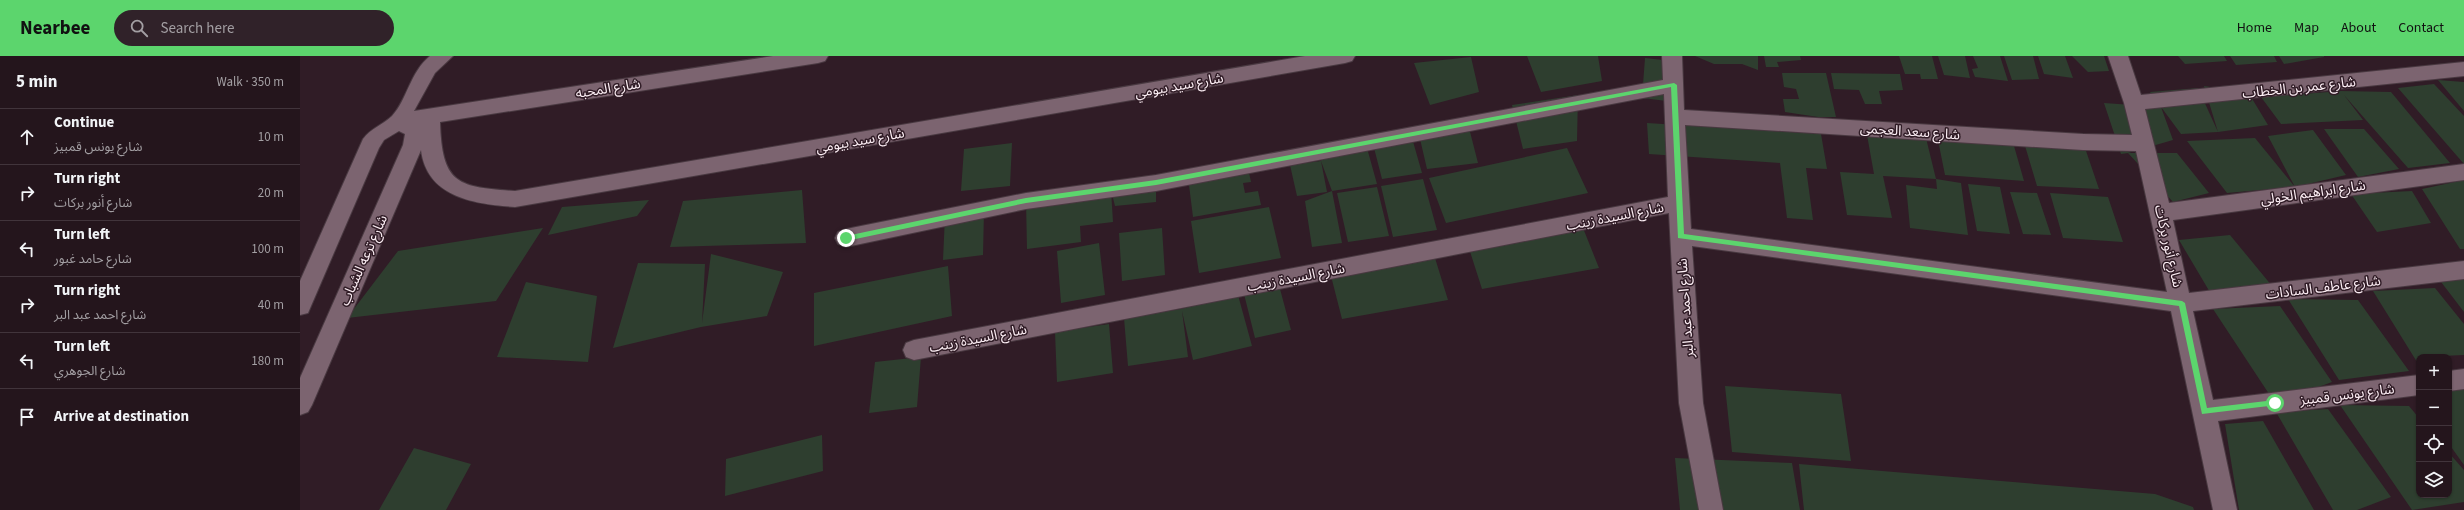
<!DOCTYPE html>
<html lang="en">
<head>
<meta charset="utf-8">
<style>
	:root { --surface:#24151c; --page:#302229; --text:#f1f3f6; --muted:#a39fa3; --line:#41343b; --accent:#5cd56d }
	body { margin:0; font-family:"Source Sans 3","Noto Sans Arabic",sans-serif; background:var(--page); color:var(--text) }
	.controls { position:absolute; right:12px; bottom:12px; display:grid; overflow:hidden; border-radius:8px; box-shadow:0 1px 3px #0004 }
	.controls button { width:36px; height:36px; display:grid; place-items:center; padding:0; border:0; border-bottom:1px solid var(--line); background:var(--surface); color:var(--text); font:20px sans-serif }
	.stop { position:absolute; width:12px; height:12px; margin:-9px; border:3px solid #5cd56d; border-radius:50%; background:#fff }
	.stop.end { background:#5cd56d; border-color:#fff; box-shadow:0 1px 4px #0008 }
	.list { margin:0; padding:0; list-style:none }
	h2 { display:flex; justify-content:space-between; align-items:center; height:52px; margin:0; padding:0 16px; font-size:17px }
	h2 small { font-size:13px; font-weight:400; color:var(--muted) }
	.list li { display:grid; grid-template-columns:26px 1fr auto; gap:12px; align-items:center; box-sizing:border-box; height:56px; padding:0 16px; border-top:1px solid var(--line) }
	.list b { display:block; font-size:15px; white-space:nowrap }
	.list p { margin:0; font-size:13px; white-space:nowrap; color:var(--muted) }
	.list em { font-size:13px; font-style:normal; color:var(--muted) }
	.icon { flex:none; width:22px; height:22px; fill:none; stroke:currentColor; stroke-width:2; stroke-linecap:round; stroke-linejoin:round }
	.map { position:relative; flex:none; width:2164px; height:454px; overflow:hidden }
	header { display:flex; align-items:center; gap:24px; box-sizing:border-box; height:56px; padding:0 20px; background:var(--accent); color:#111 }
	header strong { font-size:19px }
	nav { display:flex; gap:22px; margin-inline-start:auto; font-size:14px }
	.search { width:280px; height:36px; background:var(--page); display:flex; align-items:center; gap:10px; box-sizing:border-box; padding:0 14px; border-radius:22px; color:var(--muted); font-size:15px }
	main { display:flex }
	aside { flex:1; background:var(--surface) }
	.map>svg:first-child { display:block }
	.building { fill:#2e3e2f }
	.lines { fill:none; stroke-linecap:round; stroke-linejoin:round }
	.street-casing { stroke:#493941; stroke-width:2 }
	.street { fill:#7c6470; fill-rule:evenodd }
	.route { fill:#5cd56d }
	.labels { text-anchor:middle; stroke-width:3; stroke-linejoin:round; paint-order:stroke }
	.street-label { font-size:14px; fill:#fceef4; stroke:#301c26 }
</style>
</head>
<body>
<header>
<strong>Nearbee</strong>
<div class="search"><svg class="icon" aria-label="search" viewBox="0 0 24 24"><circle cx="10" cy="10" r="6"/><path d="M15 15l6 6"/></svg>Search here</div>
<nav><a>Home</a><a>Map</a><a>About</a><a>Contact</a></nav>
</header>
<main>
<aside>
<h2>5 min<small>Walk · 350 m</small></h2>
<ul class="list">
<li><svg class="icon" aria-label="ahead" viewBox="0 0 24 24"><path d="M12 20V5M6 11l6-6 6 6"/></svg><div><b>Continue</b><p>شارع يونس قمبيز</p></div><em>10 m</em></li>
<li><svg class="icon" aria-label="right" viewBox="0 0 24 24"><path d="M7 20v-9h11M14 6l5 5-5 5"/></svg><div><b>Turn right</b><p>شارع أنور بركات</p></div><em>20 m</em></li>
<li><svg class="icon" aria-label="left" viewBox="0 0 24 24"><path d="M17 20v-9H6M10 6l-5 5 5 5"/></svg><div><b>Turn left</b><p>شارع حامد غبور</p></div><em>100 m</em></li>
<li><svg class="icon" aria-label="right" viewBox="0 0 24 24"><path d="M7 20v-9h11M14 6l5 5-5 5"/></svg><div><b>Turn right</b><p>شارع احمد عبد البر</p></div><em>40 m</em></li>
<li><svg class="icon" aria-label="left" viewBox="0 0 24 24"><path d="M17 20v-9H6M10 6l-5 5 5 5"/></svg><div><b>Turn left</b><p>شارع الجوهري</p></div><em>180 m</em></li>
<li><svg class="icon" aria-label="arrive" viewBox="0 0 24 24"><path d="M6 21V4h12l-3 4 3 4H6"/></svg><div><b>Arrive at destination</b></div></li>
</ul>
</aside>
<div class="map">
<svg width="2164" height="454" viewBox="0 0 2164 454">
	<rect width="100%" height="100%" fill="#301c26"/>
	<path class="building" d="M1227 0H1298L1302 25 1241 36Z
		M1395 0H1458V14L1442 8H1414Z
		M1464 0H1500L1501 4 1477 6 1479 11H1466Z
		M1599 0H1632L1638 23H1621L1620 18H1605Z
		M1638 0H1665L1670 22 1644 19Z
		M1673 0H1700L1708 25 1675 21 1672 13 1678 12Z
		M1704 0H1733L1739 23 1712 24Z
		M1738 0H1765L1773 22 1744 18Z
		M1772 0H1804L1809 15 1788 16Z
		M1878 0H1924L1927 5 1885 8Z
		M1930 0H1974L1977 6 1936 9Z
		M1979 0H2024V1L1984 8Z
		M1171 1 1179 36 1130 49 1114 7Z
		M1345 2 1372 5 1375 46 1342 42Z
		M1482 17H1526L1536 61H1518L1485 56 1483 43H1499L1496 33 1484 31Z
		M1531 17 1600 18 1603 34 1579 35 1582 48H1565L1559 34 1534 33Z
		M2138 24 2164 26V55Z
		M2134 28 2164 60V108L2098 32Z
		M1904 30 1948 36 1968 69 1918 76Z
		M1898 32 1918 76 1881 78 1850 36Z
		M2041 35 2091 36 2150 107 2108 112 2044 39 2063 64 1981 68 1961 41Z
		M1278 39 1277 85 1223 93 1212 49Z
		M1804 47 1861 51 1873 84 1828 97H1877L1909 137 1873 146 1828 97 1821 98Z
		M1167 64 1178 107 1127 113 1117 70Z
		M1347 67 1521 78 1527 113 1506 112 1513 164 1487 162 1480 107 1349 98Z
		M2024 73H2064L2099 113 2058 121Z
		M2013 74 2046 119 1995 131 1968 80Z
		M1567 79 1626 82 1636 123 1583 120 1592 162 1547 159 1540 116 1574 118Z
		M1112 82 1122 117 1082 123 1073 88Z
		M1955 82 1995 131 1927 137 1887 85Z
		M1723 83 1783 86 1799 133 1737 130Z
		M1638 84 1714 90 1724 125 1645 119Z
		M712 87 710 130 661 135 664 93Z
		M1067 92 1077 128 1032 135 1021 105 1027 136 997 140 990 109 1021 105 1023 100Z
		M1267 92 1288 137 1146 167 1129 122Z
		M948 112 951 126 943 127 945 137 958 135 961 149 893 161 888 121Z
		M1123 123 1137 174 1093 181 1081 130Z
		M1636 123 1661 127 1668 179 1610 172 1606 129 1637 133Z
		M2164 124V193H2160L2122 133Z
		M856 127V146L815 150 811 134Z
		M1668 128 1700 131 1710 178 1677 175Z
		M1077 131 1089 180 1048 186 1037 137Z
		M502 134 506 187 370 191 383 145Z
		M811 134 813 166 780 170 781 186 727 193 726 145Z
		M1032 135 1042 187 1012 191 1005 145Z
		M2112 135 2131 167 2077 176 2051 138Z
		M1710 136 1737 137 1751 179 1723 178Z
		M1750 137 1808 141 1823 186 1763 182Z
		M349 144 337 160 248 179 262 151Z
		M969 151 981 202 899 217 891 165Z
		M684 155 683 199 643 204 645 160Z
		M1279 162 1299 212 1182 233 1166 183Z
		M243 172 196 245 47 262 98 195Z
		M862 172 865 219 822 225 819 177Z
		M1930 179 1977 236 1914 243 1879 184Z
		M799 187 805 239 761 247 757 195Z
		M411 198 483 216 467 260 401 271 313 292 338 207 405 208 402 267Z
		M1135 202 1148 244 1042 263 1031 220Z
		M648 210 652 260 514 290V237Z
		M976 218 991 274 955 282 941 226Z
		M2135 218 2164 224V256Z
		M226 226 297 240 288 306 197 301Z
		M2135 232 2164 268V299L2119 301V305L2117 306 2073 235Z
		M938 239 952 290 893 304 882 255 888 301 828 310 824 262 881 253Z
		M1988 243 2058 244 2109 315 2039 324Z
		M1980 250 2032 326 1975 347 1913 253Z
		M809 268 813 317 757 326 755 276Z
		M621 301 617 351 569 357 575 306Z
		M1425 330 1541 338 1551 405 1432 396Z
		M2149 333H2164V409L2149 388Z
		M2040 349 2109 350 2119 362V439H2149V397L2164 414V446L2112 454Z
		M2028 353 2091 441 2057 454H2033L1976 356Z
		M1963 365 2014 454H1939L1925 368Z
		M522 379 523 415 425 440 426 403Z
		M114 392 171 408 146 454H79Z
		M1375 402 1492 407 1500 454H1380Z
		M1499 408 1855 438 1893 451 1894 454H1504Z"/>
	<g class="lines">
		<defs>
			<path id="street" d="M130 0H153L135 17 114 55 473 0H528L525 5 518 7 140 66C142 128 157 131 215 135L1005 0H1055L1052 5 1045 7 215 151C175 148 127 142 121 94L12 349 8 356 0 359V322L103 89 105 78 99 75 84 84 79 92 11 250 8 257 0 259V225L63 83C71 72 83 69 92 60 107 44 110 16 130 0Z
				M1362 0H1382L1384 54 1783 78 1832 79 1824 47 1808 0H1828L1841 39 2164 6V20L1845 53 1869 147 2164 108V124L1873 164 1889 237 2164 205V223L1893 255 1913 344 2119 319V339L1918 365 1937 454H1913L1871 255 1392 190 1403 347 1423 454H1399L1379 347 1369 157 614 304 606 301 603 294 606 287 614 284 1368 141 1364 38 856 135 726 153 546 191 538 188 535 182 538 176 546 173 726 137 856 119 1363 24ZM1385 69 1783 94 1836 95 1867 236 1391 173Z
				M2164 313V333L2149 335V315Z"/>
		</defs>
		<use href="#street" class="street-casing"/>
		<use href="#street" class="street"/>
	</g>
	<path class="route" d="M1374 27 1377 29 1384 178 1882 245 1885 247 1907 352 1975 344 1977 345V349L1902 358 1879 250 1378 182 1371 31 856 129 726 147 546 185 542 182 546 180 726 142 856 124Z"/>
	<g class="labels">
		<g class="street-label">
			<text transform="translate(879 29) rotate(-10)" y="5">شارع سيد بيومي</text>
			<text transform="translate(1999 31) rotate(-6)" y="5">شارع عمر بن الخطاب</text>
			<text transform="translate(308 32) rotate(-9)" y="5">شارع المحبه</text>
			<text transform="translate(1610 75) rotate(4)" y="5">شارع سعد العجمى</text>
			<text transform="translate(560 84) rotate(-10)" y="5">شارع سيد بيومي</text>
			<text transform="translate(2013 136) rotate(-8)" y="5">شارع ابراهيم الخولي</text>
			<text transform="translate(1315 160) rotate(-11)" y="5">شارع السيدة زينب</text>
			<text transform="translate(1869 190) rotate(77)" y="5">شارع أنور بركات</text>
			<text transform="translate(63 204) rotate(-66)" y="5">شارع ترعه الشباب</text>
			<text transform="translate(996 221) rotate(-11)" y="5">شارع السيدة زينب</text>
			<text transform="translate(2023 231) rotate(-7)" y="5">شارع عاطف السادات</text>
			<text transform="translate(1385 252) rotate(-94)" y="5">شارع احمد عبد البر</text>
			<text transform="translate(678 282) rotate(-11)" y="5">شارع السيدة زينب</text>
			<text transform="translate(2047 338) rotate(-7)" y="5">شارع يونس قمبيز</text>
		</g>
	</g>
</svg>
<div class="controls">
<button>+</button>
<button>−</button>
<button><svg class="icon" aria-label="locate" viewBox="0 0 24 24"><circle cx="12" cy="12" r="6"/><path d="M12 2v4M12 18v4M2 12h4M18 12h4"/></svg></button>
<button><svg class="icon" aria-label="layers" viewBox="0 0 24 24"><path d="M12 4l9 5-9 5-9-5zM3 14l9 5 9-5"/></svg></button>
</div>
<div class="stop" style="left:1975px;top:347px"></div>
<div class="stop end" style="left:546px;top:182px"></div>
</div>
</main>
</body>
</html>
